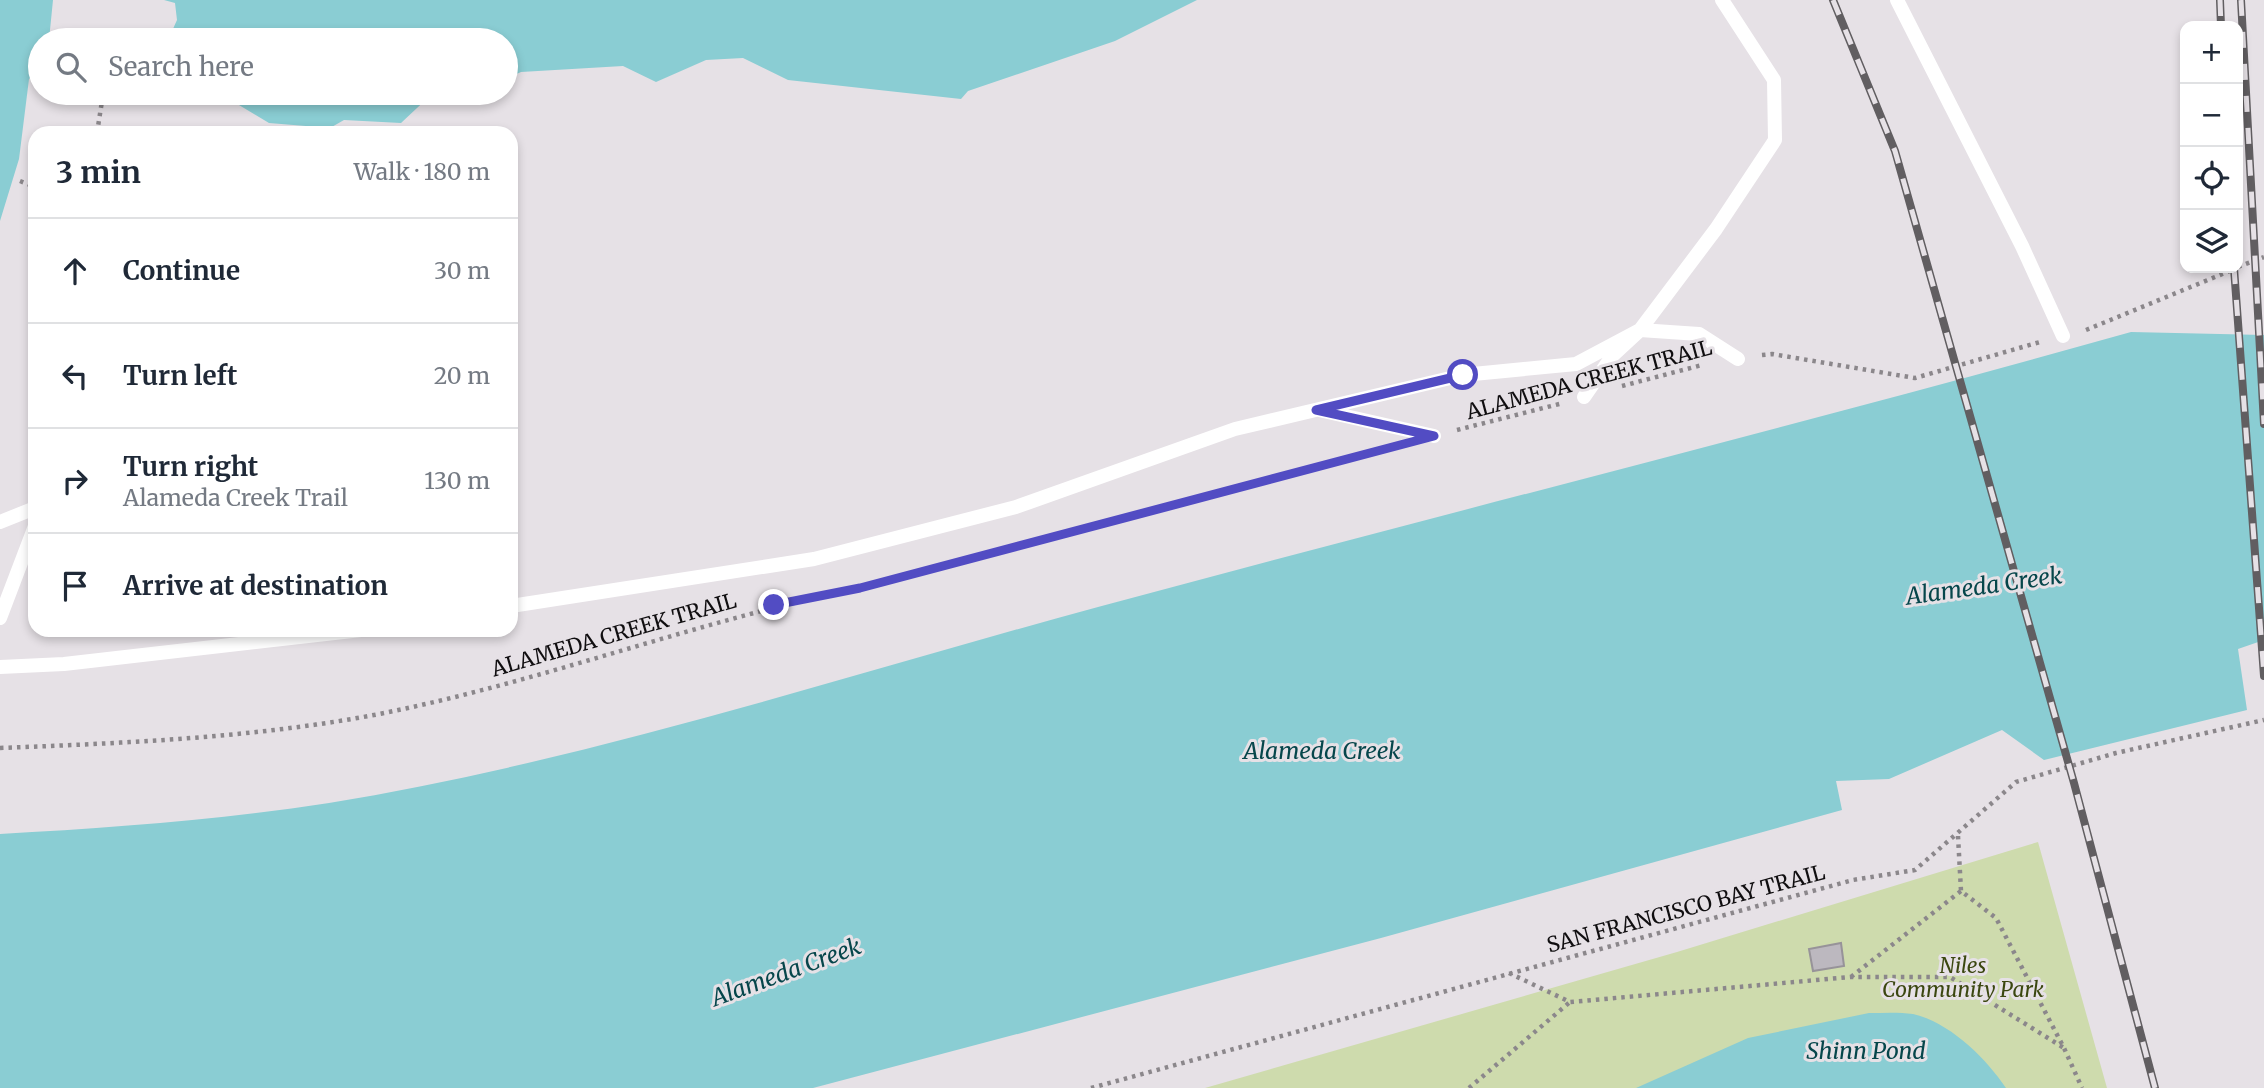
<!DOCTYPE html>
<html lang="en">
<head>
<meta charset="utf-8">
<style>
	:root { --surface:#fff; --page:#f2f2f3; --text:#1f2937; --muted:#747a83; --line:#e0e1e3 }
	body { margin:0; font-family:Merriweather,serif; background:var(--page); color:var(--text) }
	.controls { position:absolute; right:21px; top:21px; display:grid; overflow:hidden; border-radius:14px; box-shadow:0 4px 10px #0003 }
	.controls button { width:63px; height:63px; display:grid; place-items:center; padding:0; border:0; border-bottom:2px solid var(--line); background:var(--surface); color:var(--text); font:35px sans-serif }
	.stop { position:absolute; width:21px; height:21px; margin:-16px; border:5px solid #524cc3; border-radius:50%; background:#fff }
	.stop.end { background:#524cc3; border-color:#fff; box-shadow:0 2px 7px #0008 }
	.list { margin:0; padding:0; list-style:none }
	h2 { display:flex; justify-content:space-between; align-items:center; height:91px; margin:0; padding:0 28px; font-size:30px }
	h2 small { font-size:23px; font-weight:400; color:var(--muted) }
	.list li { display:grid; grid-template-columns:46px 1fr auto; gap:21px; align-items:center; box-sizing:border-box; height:105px; padding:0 28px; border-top:2px solid var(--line) }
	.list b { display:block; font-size:26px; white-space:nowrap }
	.list p { margin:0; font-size:23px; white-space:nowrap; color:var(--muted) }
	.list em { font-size:23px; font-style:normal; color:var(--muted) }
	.icon { flex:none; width:38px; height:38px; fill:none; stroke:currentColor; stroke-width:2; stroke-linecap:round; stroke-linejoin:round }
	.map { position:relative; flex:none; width:2264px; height:1088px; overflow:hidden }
	.search { position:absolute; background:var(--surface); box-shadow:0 4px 10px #0003; left:28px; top:28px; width:490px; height:77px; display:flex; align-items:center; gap:18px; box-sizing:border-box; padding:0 24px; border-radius:38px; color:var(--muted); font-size:26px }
	.panel { position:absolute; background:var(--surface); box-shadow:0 4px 10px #0003; left:28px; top:126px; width:490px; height:511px; border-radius:21px }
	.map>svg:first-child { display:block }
	.green { fill:#cedbad }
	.water { fill:#8acdd3 }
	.building { fill:#bcb8bf; stroke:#979399; stroke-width:2 }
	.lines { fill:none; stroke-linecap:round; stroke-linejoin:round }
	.path { stroke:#8b878b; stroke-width:4.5; stroke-dasharray:3.5 5; stroke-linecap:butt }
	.lane { stroke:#fff; stroke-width:14 }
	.rail-casing { stroke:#615e61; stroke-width:8 }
	.rail { stroke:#e6e1e6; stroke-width:5; stroke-dasharray:16; stroke-linecap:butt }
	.route { stroke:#524cc3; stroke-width:9 }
	.labels { text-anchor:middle; stroke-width:6; stroke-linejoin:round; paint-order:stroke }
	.street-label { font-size:21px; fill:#100e10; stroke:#e6e1e6 }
	.park-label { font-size:21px; font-style:italic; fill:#3b4710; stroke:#e6e1e6 }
	.water-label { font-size:23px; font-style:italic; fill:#06464b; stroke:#e6e1e6 }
</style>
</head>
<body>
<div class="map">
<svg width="2264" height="1088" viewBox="0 0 2264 1088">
	<rect width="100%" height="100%" fill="#e6e1e6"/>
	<path class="green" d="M2038 842 2107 1088H1205L1677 952Z"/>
	<path class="water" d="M0 0H53L49 40H40V66L29 79 19 159 0 221Z
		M164 0H1197L1115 41 968 91 961 99 788 80 743 58 706 60 656 82 623 66 521 72 506 79V40H168L177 20 175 3Z
		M219 93H433L401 123 344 120 330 128 269 123Z
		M2131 332 2264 335V640L2238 649 2247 710 2044 760 2002 730 1889 779 1836 781 1842 810 1381 938 813 1088H0V834C110 828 220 820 329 803 591 760 843 676 1098 607 1442 514 1788 428 2131 332Z
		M1869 1013C1883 1013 1899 1012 1913 1014 1949 1022 1986 1058 2006 1088H1636L1748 1038Z"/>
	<path class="building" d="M1841 943 1844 966 1813 971 1809 949Z"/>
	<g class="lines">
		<path class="path" d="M97 133 102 101
			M20 181 35 187
			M2238 267 2264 257
			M2086 330 2237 268
			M1762 355 1772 354 1915 378 2040 342
			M1622 386 1702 365
			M1457 430 1563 403
			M0 748C125 743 251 738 374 715 539 683 696 621 860 588L1380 450
			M1958 836 1961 891 1996 918 2064 1048 2082 1088
			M1509 973 1570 1002 1851 977H1950L2064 1048
			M1851 977 1961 891
			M1091 1088 1853 880 1915 870 2016 782 2116 753 2264 720
			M1469 1088 1570 1002"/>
		<path class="lane" d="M1897 0 2022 246 2063 336
			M1584 397 1613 355 1640 330 1699 334 1738 359
			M1319 410 1434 436
			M0 522 35 508
			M511 606 814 559 1016 507 1235 429 1463 375 1576 364 1640 330 1716 229 1775 140 1774 80 1722 0
			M0 618 35 526
			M0 667 64 664 361 630"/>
		<defs>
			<path id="rail" d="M1833 0 1895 151 2074 783 2155 1088
				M2220 0 2221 26
				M2241 0 2264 424
				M2234 268 2264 676"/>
		</defs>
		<use href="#rail" class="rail-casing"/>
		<use href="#rail" class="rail"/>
	</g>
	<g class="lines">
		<path class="route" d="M774 605 860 588 1434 436 1316 410 1463 375"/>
	</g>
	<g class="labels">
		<g class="street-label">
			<text transform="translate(1589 380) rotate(-15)" y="7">ALAMEDA CREEK TRAIL</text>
			<text transform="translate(614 635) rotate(-16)" y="7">ALAMEDA CREEK TRAIL</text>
			<text transform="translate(1686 909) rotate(-15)" y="7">SAN FRANCISCO BAY TRAIL</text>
		</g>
		<g class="park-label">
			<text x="1963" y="973">Niles<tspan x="1963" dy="24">Community Park</tspan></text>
		</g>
		<g class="water-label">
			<text transform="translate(1984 586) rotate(-8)" y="8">Alameda Creek</text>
			<text x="1322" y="759">Alameda Creek</text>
			<text transform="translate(786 972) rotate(-20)" y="8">Alameda Creek</text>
			<text x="1866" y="1059">Shinn Pond</text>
		</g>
	</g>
</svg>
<div class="controls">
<button>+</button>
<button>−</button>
<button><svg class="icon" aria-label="locate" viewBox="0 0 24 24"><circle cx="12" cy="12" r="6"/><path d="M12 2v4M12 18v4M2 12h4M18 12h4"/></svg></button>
<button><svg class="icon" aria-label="layers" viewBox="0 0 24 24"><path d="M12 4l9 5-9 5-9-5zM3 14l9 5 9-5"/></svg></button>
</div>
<div class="stop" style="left:1463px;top:375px"></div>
<div class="stop end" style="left:774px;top:605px"></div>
<div class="search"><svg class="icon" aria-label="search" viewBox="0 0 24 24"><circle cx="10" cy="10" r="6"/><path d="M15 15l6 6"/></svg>Search here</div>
<section class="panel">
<h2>3 min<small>Walk · 180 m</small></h2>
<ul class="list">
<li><svg class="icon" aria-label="ahead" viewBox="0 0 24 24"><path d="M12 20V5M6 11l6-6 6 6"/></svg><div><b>Continue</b></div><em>30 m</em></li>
<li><svg class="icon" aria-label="left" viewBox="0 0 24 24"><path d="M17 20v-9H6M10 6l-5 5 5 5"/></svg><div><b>Turn left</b></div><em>20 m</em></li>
<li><svg class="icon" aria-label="right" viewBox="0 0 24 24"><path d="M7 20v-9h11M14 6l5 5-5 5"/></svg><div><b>Turn right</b><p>Alameda Creek Trail</p></div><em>130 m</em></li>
<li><svg class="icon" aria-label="arrive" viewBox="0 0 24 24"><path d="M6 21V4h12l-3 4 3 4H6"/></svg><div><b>Arrive at destination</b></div></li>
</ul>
</section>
</div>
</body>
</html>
